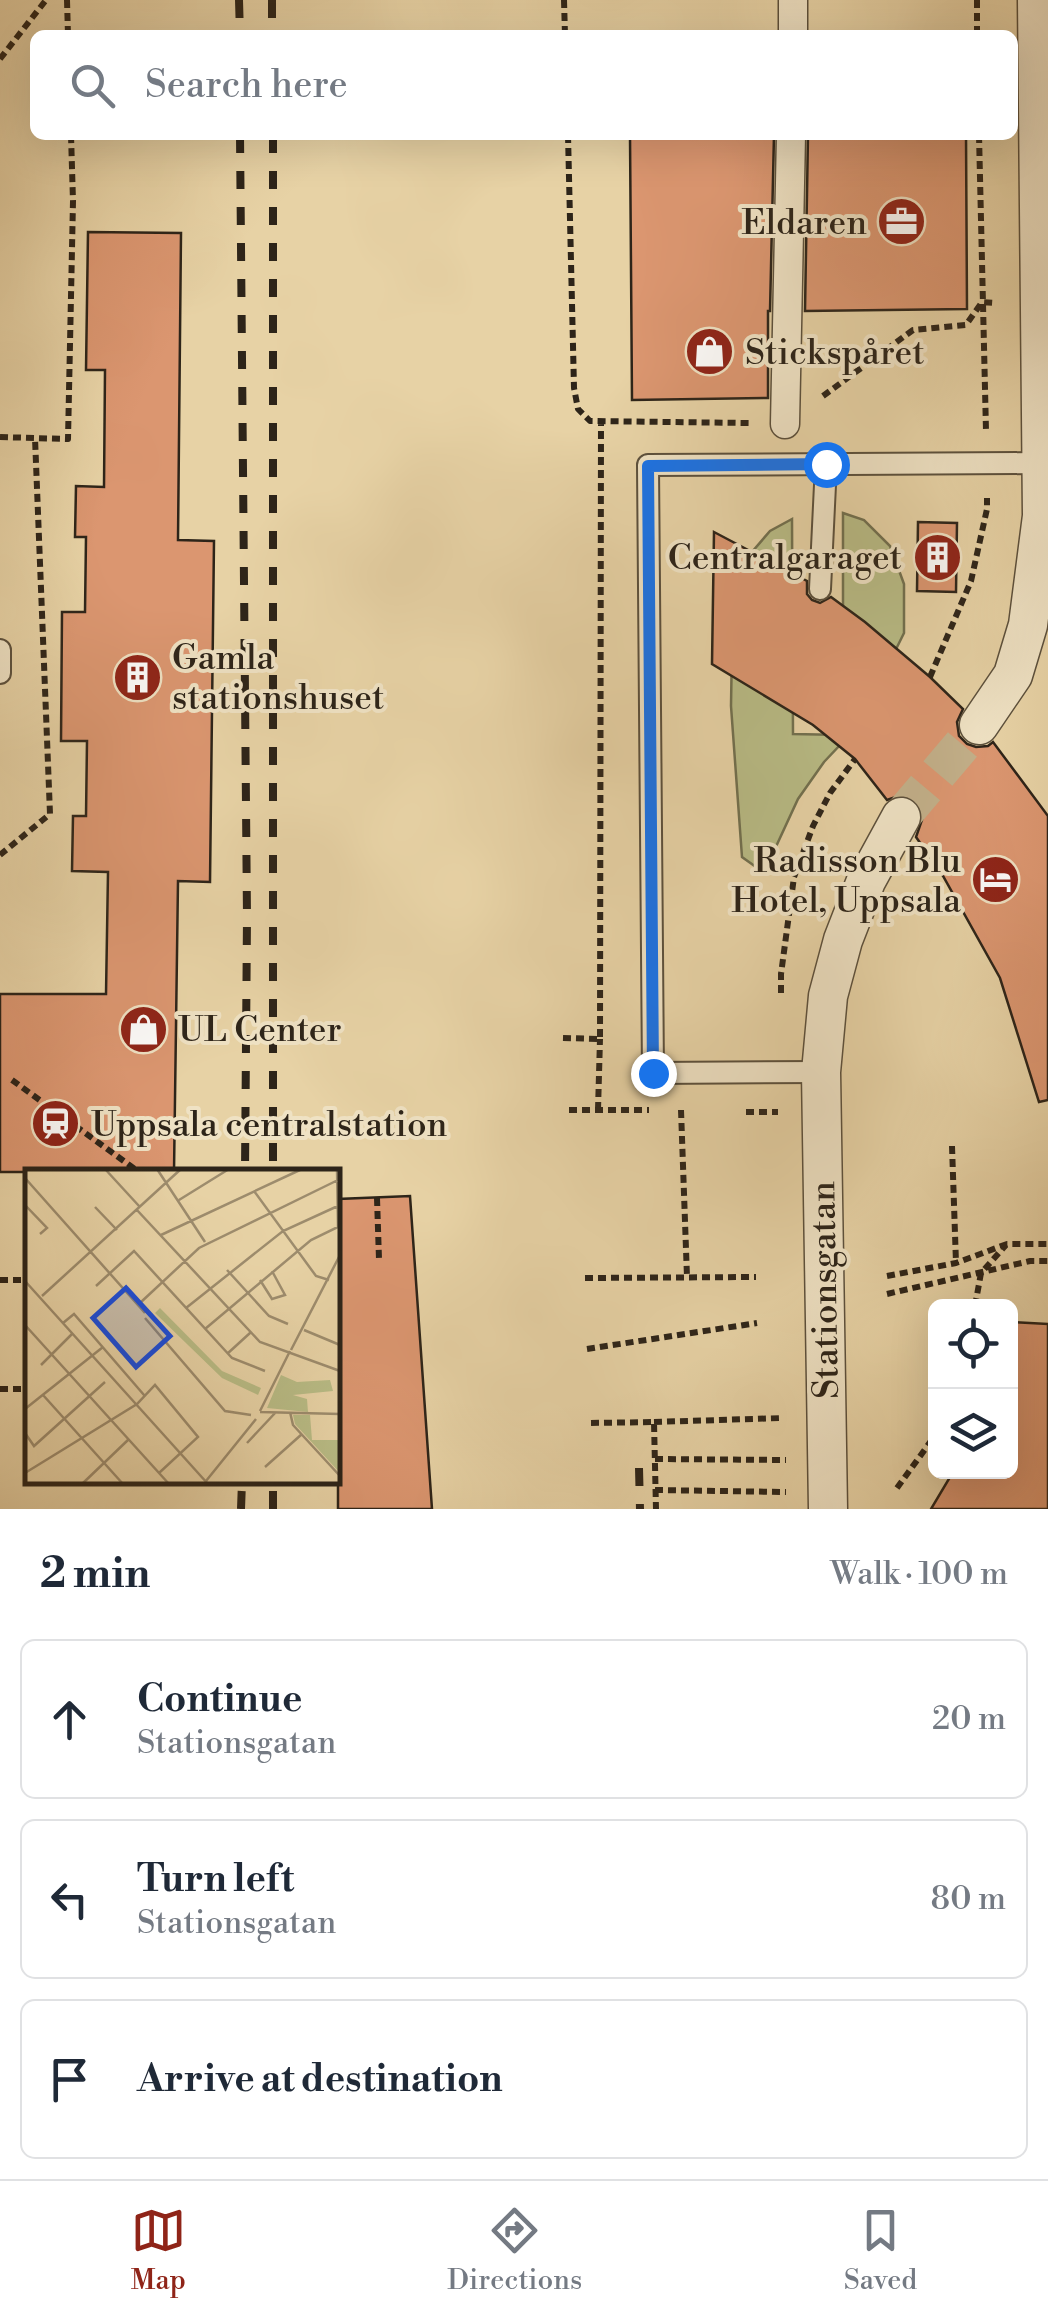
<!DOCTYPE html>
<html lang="en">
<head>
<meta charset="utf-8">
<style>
	:root { --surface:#fff; --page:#f2f2f3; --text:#1f2937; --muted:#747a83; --line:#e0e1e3; --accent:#8f2418 }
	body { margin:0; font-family:"Libre Bodoni",serif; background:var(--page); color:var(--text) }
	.controls { position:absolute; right:30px; bottom:30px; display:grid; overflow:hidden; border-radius:15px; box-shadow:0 10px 40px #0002 }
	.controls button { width:90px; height:90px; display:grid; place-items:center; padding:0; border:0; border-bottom:2px solid var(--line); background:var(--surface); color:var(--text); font:50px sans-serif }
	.stop { position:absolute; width:30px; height:30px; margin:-22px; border:8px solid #1a73e8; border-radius:50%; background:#fff }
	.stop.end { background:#1a73e8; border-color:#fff; box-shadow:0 2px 10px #0008 }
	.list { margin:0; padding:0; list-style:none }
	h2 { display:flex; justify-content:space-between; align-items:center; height:130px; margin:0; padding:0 40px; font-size:42px }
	h2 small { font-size:32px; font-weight:400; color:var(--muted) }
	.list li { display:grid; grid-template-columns:65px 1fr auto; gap:30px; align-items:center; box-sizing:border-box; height:160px; margin:0 20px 20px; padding:0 20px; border:2px solid var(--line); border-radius:15px }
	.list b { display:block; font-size:38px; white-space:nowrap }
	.list p { margin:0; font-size:32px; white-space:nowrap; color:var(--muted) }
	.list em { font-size:32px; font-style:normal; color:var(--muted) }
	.icon { flex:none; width:55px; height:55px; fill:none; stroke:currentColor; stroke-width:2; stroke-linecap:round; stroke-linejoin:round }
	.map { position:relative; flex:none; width:1048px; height:1509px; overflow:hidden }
	.search { position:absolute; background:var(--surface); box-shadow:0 10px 40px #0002; left:30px; right:30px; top:30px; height:110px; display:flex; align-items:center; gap:25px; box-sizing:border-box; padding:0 35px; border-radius:15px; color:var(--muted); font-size:38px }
	.sheet { height:670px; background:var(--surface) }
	nav { display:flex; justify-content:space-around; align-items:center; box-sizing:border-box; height:140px; border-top:2px solid var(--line); background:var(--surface); font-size:28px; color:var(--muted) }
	nav a { display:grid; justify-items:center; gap:5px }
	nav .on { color:var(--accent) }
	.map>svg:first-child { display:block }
	.green { fill:#b8bb85; stroke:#72704f; stroke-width:2.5 }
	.building { fill:#db9670; stroke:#2d2419; stroke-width:2.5 }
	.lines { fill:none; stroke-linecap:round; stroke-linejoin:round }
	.minor-tunnel { stroke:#c2af89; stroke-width:38; stroke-dasharray:38 19; stroke-linecap:butt }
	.service-casing { stroke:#5c503c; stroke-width:24 }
	.pedestrian-casing { stroke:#5c503c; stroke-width:31 }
	.minor-casing { stroke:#5c503c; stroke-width:41 }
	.path { stroke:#2d2419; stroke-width:6; stroke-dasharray:8 5; stroke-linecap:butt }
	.service { stroke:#efe2c4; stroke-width:20 }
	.pedestrian { stroke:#efe2c4; stroke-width:28 }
	.minor { stroke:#efe2c4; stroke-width:38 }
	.rail { stroke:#2d2419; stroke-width:8; stroke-dasharray:18 18; stroke-linecap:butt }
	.route { stroke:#1a73e8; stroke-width:12 }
	.labels { text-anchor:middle; stroke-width:8; stroke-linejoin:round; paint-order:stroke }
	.poi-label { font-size:35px; fill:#2d2419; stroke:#efe2c4; text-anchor:start }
	.street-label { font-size:35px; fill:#2d2419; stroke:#efe2c4 }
	.inset-road { fill:none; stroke:#9d8c6d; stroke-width:2.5 }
	.view { fill:#1d4ed8; fill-opacity:0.15; stroke:#1d4ed8; stroke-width:5 }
	.inset-edge { fill:none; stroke:#2d2419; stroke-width:5 }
</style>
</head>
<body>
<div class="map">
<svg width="1048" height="1509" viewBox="0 0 1048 1509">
	<rect width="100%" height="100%" fill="#e7d2a5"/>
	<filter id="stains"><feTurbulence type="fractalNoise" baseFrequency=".002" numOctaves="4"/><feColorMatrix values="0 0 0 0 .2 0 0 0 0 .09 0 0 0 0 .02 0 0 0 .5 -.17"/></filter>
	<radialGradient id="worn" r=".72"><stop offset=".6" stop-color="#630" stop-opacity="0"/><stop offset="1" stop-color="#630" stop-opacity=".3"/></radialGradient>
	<path class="green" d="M843 513 864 520 890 546 904 584V633L858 726 824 762 798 799 767 866 756 867 742 857 731 706 733 586 739 567 770 531 792 519 793 734 843 735Z"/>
	<path class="building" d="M630 135H774L770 311H768V398L632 400Z
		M808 135H966L967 309 805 311Z
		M88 232 181 233 178 540 214 541 210 882 178 881 174 1172H0V994H106L108 872 72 871 73 816H86L87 741H61L62 612H85L86 537H75L76 486 104 487 105 370H86Z
		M918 522 957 523 956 592 917 591Z
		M714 532 807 581V594L812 600 820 603 831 597 865 622 930 677 963 709 957 722 959 736 967 744 976 747 988 746 993 742 1048 816V1100L1039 1102 1000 978 943 876 916 837 923 817 920 805 913 798 901 795 887 800 855 759 813 725 712 664Z
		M410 1196 432 1509H338V1199Z
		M1010 1322 1048 1324V1509H931L953 1472H1010Z"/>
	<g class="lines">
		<path class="minor-tunnel" d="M901 817 979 725"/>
		<defs>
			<path id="service" d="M820 589 826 464
				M0 650V673
				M821 1072 653 1073 648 465 1041 463"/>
			<path id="pedestrian" d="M793 35V0
				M785 424 791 135"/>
			<path id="minor" d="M979 725 1013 675 1028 625 1042 516 1037 0
				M828 1509 821 1072 828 996 843 940 866 881 901 817"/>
		</defs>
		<use href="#service" class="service-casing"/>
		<use href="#pedestrian" class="pedestrian-casing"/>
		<use href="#minor" class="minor-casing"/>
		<path class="path" d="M67 0 68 35
			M564 0 565 35
			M977 0V35
			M0 59 46 0
			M568 135 574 388 578 409 590 421 750 423
			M979 135 986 431
			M823 396 913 330 966 325 982 302 997 303
			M0 437 68 439 73 201 71 135
			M930 677 971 581 987 509V498
			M0 855 50 814 35 438
			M781 993V974L794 877 813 826 830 793 855 759
			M563 1038 600 1039 601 421
			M12 1080 139 1172
			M569 1110H649
			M598 1110 600 1039
			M681 1110 687 1277
			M746 1112H778
			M952 1146 956 1263
			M377 1198 379 1259
			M887 1276 956 1263 1007 1244H1048
			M585 1278 756 1277
			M0 1280H28
			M887 1294 1030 1261H1048
			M975 1306 981 1273 1006 1245
			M587 1349 757 1323
			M0 1389H28
			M654 1422 783 1418
			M591 1423 654 1422 656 1509
			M655 1459 786 1460
			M897 1488 936 1434
			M655 1490 786 1492"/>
		<use href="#service" class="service"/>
		<use href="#pedestrian" class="pedestrian"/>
		<use href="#minor" class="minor"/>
		<path class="rail" d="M239 0 240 35
			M272 0V35
			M240 135 247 917 245 1172
			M273 135V1172
			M639 1468 640 1509
			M241 1509 242 1482
			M273 1509V1482"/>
	</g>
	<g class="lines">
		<path class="route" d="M653 1073 648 466 826 464"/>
	</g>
	<defs>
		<symbol id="office-disc" viewBox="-11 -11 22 22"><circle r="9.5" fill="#8f2418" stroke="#efe2c4"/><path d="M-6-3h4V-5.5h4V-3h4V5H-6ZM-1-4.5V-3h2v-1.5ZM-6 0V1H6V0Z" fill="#fff"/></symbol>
		<symbol id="shop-disc" viewBox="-11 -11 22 22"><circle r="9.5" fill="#8f2418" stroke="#efe2c4"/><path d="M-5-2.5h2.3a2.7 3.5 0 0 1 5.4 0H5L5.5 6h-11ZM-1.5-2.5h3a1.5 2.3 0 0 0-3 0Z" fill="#fff"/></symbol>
		<symbol id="building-disc" viewBox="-11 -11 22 22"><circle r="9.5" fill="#8f2418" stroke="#efe2c4"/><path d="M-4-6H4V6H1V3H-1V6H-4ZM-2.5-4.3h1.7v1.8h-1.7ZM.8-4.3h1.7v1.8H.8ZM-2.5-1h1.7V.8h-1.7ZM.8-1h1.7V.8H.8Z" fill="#fff"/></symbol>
		<symbol id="hotel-disc" viewBox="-11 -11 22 22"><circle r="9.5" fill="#8f2418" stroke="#efe2c4"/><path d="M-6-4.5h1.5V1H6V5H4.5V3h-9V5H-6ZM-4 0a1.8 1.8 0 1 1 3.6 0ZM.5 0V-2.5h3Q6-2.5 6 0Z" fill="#fff"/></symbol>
		<symbol id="station-disc" viewBox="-11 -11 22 22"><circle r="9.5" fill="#8f2418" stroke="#efe2c4"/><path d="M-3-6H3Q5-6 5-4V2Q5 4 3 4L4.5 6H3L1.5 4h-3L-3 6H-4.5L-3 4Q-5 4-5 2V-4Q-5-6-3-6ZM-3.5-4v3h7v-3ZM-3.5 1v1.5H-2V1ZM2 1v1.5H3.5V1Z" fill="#fff"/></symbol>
	</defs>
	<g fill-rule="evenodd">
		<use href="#office-disc" x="874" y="194" width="55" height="55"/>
		<use href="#shop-disc" x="682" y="324" width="55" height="55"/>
		<use href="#building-disc" x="910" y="530" width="55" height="55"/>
		<use href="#building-disc" x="110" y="650" width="55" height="55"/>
		<use href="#hotel-disc" x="968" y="852" width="55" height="55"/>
		<use href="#shop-disc" x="116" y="1002" width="55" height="55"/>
		<use href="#station-disc" x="28" y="1096" width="55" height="55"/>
	</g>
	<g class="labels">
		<g class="poi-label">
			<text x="867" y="234" text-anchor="end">Eldaren</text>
			<text x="745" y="364">Stickspåret</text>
			<text x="902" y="569" text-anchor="end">Centralgaraget</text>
			<text x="172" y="669">Gamla<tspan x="172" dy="40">stationshuset</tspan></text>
			<text x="961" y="872" text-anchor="end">Radisson Blu<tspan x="961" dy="40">Hotel, Uppsala</tspan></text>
			<text x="178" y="1041">UL Center</text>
			<text x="91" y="1136">Uppsala centralstation</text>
		</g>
		<g class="street-label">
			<text transform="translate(824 1290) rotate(-91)" y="12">Stationsgatan</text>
		</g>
	</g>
	<g transform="translate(25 1169)">
		<rect width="315" height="315" fill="#e7d2a5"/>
		<path d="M135 139 197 202 236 219 233 226 197 209 130 144ZM256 206 272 213 305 211 308 222 268 226 282 230 283 243 242 239ZM268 246H285L287 271H315V304L270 255Z" fill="#b8bb85"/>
		<path class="inset-road" d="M80 0 114 37M132 0 180 73M0 9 120 144M229 22 291 107 304 111M154 31 204 0M0 36 22 59 15 65M70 38 92 61M111 40 235 173 315 202M136 66 277 0M202 101 244 147 263 155M235 111 247 130 260 126 247 102M0 112 183 315M71 117 109 82 207 189 240 202M17 127 156 0M115 134 174 79 315 10M161 139 258 62 315 36M120 149 200 242 226 246M38 154 49 145 119 226M0 156 144 315M180 160 286 71 313 58 312 0M279 161 315 176M266 181 315 86M202 185 225 164M16 196 48 164M18 226 98 315M0 240 78 178M235 242 265 182M235 243 315 245M265 243 268 256 315 307M0 264 9 277 80 213M222 274 251 243M240 298 277 265M0 304 112 235 130 216 173 268 134 304M181 312 231 250M57 315 104 270"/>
		<path class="view" d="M101 119 145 167 111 198 68 149Z"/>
		<rect width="315" height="315" class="inset-edge"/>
	</g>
	<rect width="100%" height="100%" filter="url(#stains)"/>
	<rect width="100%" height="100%" fill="url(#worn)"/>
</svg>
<div class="controls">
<button><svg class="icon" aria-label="locate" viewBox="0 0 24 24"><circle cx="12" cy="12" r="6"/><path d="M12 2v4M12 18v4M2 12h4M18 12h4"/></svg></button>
<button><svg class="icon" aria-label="layers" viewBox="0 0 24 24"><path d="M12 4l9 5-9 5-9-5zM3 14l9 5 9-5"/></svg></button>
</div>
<div class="stop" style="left:826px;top:464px"></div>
<div class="stop end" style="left:653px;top:1073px"></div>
<div class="search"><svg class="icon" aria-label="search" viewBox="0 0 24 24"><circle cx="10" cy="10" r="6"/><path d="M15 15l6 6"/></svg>Search here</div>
</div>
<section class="sheet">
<h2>2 min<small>Walk · 100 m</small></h2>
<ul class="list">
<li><svg class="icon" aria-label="ahead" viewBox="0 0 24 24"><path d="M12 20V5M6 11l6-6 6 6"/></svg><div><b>Continue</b><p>Stationsgatan</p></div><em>20 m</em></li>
<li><svg class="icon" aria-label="left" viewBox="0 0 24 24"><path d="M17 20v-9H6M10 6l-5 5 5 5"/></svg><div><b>Turn left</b><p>Stationsgatan</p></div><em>80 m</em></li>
<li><svg class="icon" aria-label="arrive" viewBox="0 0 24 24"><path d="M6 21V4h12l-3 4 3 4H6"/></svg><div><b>Arrive at destination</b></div></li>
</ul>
</section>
<nav>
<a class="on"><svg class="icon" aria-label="map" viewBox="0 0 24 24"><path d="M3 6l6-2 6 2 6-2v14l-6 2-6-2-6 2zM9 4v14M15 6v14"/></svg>Map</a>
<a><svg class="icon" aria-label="directions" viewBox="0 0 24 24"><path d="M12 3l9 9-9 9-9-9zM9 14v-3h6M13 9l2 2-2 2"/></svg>Directions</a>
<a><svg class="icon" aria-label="saved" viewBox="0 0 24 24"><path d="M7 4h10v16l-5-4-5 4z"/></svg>Saved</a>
</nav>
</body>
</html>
